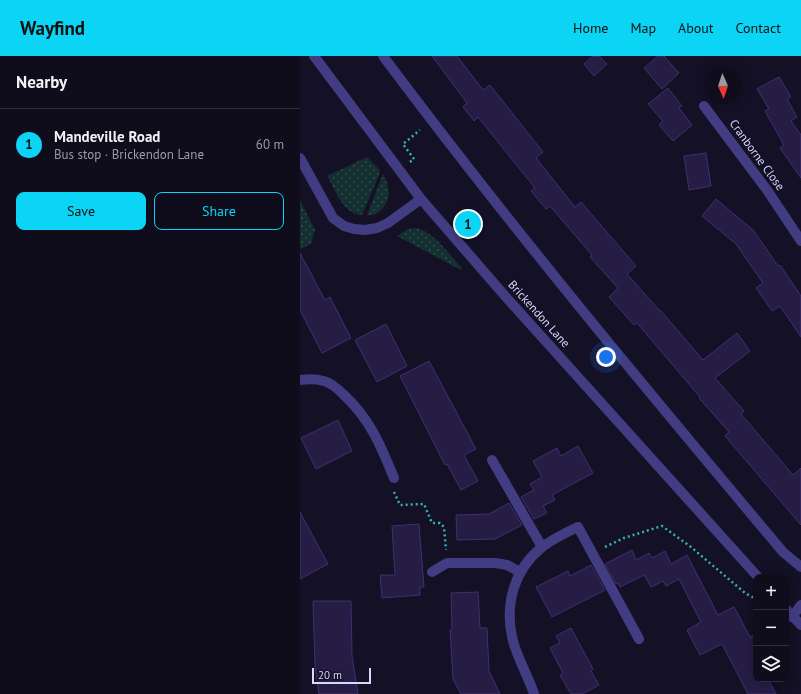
<!DOCTYPE html>
<html lang="en">
<head>
<meta charset="utf-8">
<style>
	:root { --surface:#0f0c1c; --page:#1d1a29; --text:#f1f3f6; --muted:#9b9ba3; --line:#2f2c3b; --accent:#0bd4f4 }
	body { margin:0; font-family:"PT Sans",sans-serif; background:var(--page); color:var(--text) }
	.controls { position:absolute; right:12px; bottom:12px; display:grid; overflow:hidden; border-radius:8px; box-shadow:0 2px 10px #0003 }
	.controls button { width:36px; height:36px; display:grid; place-items:center; padding:0; border:0; border-bottom:1px solid var(--line); background:var(--surface); color:var(--text); font:20px sans-serif }
	.compass { position:absolute; left:405px; top:12px; width:36px; height:36px; border-radius:50%; background:var(--surface); box-shadow:0 2px 10px #0003; rotate:177deg }
	.scale { position:absolute; left:12px; bottom:10px; width:59px; box-sizing:border-box; padding-left:4px; border:2px solid #dcd6fd; border-top:0; font-size:11px; line-height:14px; white-space:nowrap; color:#dcd6fd; -webkit-text-stroke:3px #141025; paint-order:stroke }
	.you { position:absolute; left:306px; top:301px; width:14px; height:14px; margin:-10px; border:3px solid #fff; border-radius:50%; background:#1a73e8; box-shadow:0 0 0 6px #1a73e833 }
	.badge { display:grid; place-items:center; width:26px; height:26px; border-radius:50%; background:var(--accent); color:#111; font-size:13px; font-weight:700 }
	.pin { position:absolute; translate:-50% -50%; border:2px solid #fff; box-shadow:0 1px 4px #0006 }
	.list { margin:0; padding:0; list-style:none }
	h2 { display:flex; justify-content:space-between; align-items:center; height:52px; margin:0; padding:0 16px; font-size:17px }
	h2 small { font-size:13px; font-weight:400; color:var(--muted) }
	.list li { display:grid; grid-template-columns:26px 1fr auto; gap:12px; align-items:center; box-sizing:border-box; height:72px; padding:0 16px; border-top:1px solid var(--line) }
	.list b { display:block; font-size:15px; white-space:nowrap }
	.list p { margin:0; font-size:13px; white-space:nowrap; color:var(--muted) }
	.list em { font-size:13px; font-style:normal; color:var(--muted) }
	.actions { display:flex; gap:8px; padding:12px 16px }
	.actions a { flex:1; padding:9px 0; border:1px solid var(--accent); border-radius:8px; text-align:center; font-size:14px; color:var(--accent) }
	.actions .main { background:var(--accent); color:#111 }
	.icon { flex:none; width:22px; height:22px; fill:none; stroke:currentColor; stroke-width:2; stroke-linecap:round; stroke-linejoin:round }
	.map { position:relative; flex:none; width:501px; height:638px; overflow:hidden }
	header { display:flex; align-items:center; gap:24px; box-sizing:border-box; height:56px; padding:0 20px; background:var(--accent); color:#111 }
	header strong { font-size:19px }
	nav { display:flex; gap:22px; margin-inline-start:auto; font-size:14px }
	main { display:flex }
	aside { flex:1; background:var(--surface) }
	.map>svg:first-child { display:block }
	.grass { fill:url(#grass-dots) }
	.building { fill:#261d45; stroke:#3f3070 }
	.lines { fill:none; stroke-linecap:round; stroke-linejoin:round }
	.path { stroke:#35b2af; stroke-width:2.5; stroke-dasharray:2 3; stroke-linecap:butt }
	.service { stroke:#423d82; stroke-width:10 }
	.minor { stroke:#423d82; stroke-width:10 }
	.tertiary { stroke:#423d82; stroke-width:10 }
	.labels { text-anchor:middle; stroke-width:3; stroke-linejoin:round; paint-order:stroke }
	.street-label { font-size:12px; fill:#dcd6fd; stroke:#141025 }
</style>
</head>
<body>
<header>
<strong>Wayfind</strong>
<nav><a>Home</a><a>Map</a><a>About</a><a>Contact</a></nav>
</header>
<main>
<aside>
<h2>Nearby<small></small></h2>
<ul class="list">
<li><span class="badge">1</span><div><b>Mandeville Road</b><p>Bus stop · Brickendon Lane</p></div><em>60 m</em></li>
</ul>
<div class="actions"><a class="main">Save</a><a>Share</a></div>
</aside>
<div class="map">
<svg width="501" height="638" viewBox="0 0 501 638">
	<defs>
		<pattern id="grass-dots" width="8" height="8" patternUnits="userSpaceOnUse"><rect width="8" height="8" fill="#132f2f"/><path d="M2 2h.1M6 6h.1" fill="none" stroke="#354c4e" stroke-width="1.8" stroke-linecap="round"/></pattern>
	</defs>
	<rect width="100%" height="100%" fill="#141025"/>
	<path class="grass" d="M67 101 80 114 79 119 62 159C43 158 36 135 27 120Z
		M83 118C90 131 92 143 81 154 77 158 73 160 67 159Z
		M0 144 15 174 11 188 0 193Z
		M116 172C134 175 149 199 162 212L161 214 97 180 108 173Z"/>
	<path class="building" d="M132 0H157L183 34 190 29 243 96 236 102 275 151 281 146 336 210 327 218 360 255H361L403 304 437 277 450 295 415 322 444 355 441 358 493 419 501 412V469L425 380 429 376 399 342 400 341 337 267 334 269 309 241 318 232 290 201 292 199 250 150 246 153 231 135 235 132 178 61 174 65 163 51 167 47Z
		M293 0H299L307 8 294 20 284 8Z
		M358 0H364L379 17 362 33 344 12Z
		M479 21 491 41 487 43 497 61 491 65 500 78H501V122L480 92 484 89 465 55 469 53 457 33Z
		M368 32 382 50 379 52 392 69 373 85 359 69 363 65 348 48Z
		M406 97 411 130 389 134 384 100Z
		M416 143 454 175 478 210 480 209 501 240V281L480 250 472 255 456 232 463 227 436 188 402 160Z
		M0 197 25 244 30 241 51 282 22 297 0 254Z
		M86 268 107 310 77 326 55 284Z
		M129 305 176 393 164 399 178 425 161 434 147 408 145 409 100 320Z
		M38 364 52 395 16 413 1 382Z
		M278 390 293 417 252 439 255 444 243 450 247 457 234 463 221 441 234 434 230 428 242 421 233 405 257 392 261 400Z
		M209 447 222 469 195 483 157 484 156 459 189 458Z
		M0 456 28 508 0 523Z
		M119 468 124 531H120V539L82 542 80 519H95L92 470Z
		M332 494 336 504 349 497 352 502 365 495 371 508 387 499 418 559 434 551 450 581 456 578V623H468L476 638H448L422 588 400 599 387 574 401 566 379 523 366 530 363 525 351 531 344 519 320 531 318 527 316 528 305 508Z
		M291 509 305 534 252 561 236 531 268 515 270 520Z
		M178 536 180 572H187L189 615 200 638H161L153 623 150 574H152L151 537Z
		M13 545H51L52 600 58 638H19L15 610Z
		M271 572 293 613 291 615 299 629 282 638H271L260 619 263 617 250 592 260 587 256 580Z"/>
	<g class="lines">
		<path class="path" d="M110 106 114 103 103 88 120 74
			M94 436 100 449 124 448 132 467H140L144 471 146 494
			M305 491 324 482 362 470 391 491 445 537 456 543"/>
		<path class="service" d="M192 404 242 491
			M278 471 339 583
			M132 516 147 507H195L207 509 220 516"/>
		<path class="minor" d="M83 0C210 170 346 333 483 496L501 511
			M404 50 467 134 501 185
			M0 102 33 162 44 170 54 173 65 174 77 172 88 167 121 143
			M0 324C8 323 16 323 24 325 32 327 39 334 44 339 70 363 81 390 94 422
			M492 561 501 549
			M234 638C228 619 216 600 212 581 205 548 214 514 241 492 252 483 265 477 278 471"/>
		<path class="tertiary" d="M14 0 121 143 205 240 458 521
			M486 553 501 569"/>
	</g>
	<g class="labels">
		<g class="street-label">
			<text transform="translate(457 99) rotate(54)" y="4">Cranborne Close</text>
			<text transform="translate(239 258) rotate(48)" y="4">Brickendon Lane</text>
		</g>
	</g>
</svg>
<div class="controls">
<button>+</button>
<button>−</button>
<button><svg class="icon" aria-label="layers" viewBox="0 0 24 24"><path d="M12 4l9 5-9 5-9-5zM3 14l9 5 9-5"/></svg></button>
</div>
<svg class="compass" viewBox="-18 -18 36 36"><path d="M0-13l5 13h-10z" fill="#e53935"/><path d="M0 13l5-13h-10z" fill="#9b9ba3"/></svg>
<div class="scale">20 m</div>
<div class="you"></div>
<div class="pin badge" style="left:168px;top:168px">1</div>
</div>
</main>
</body>
</html>
